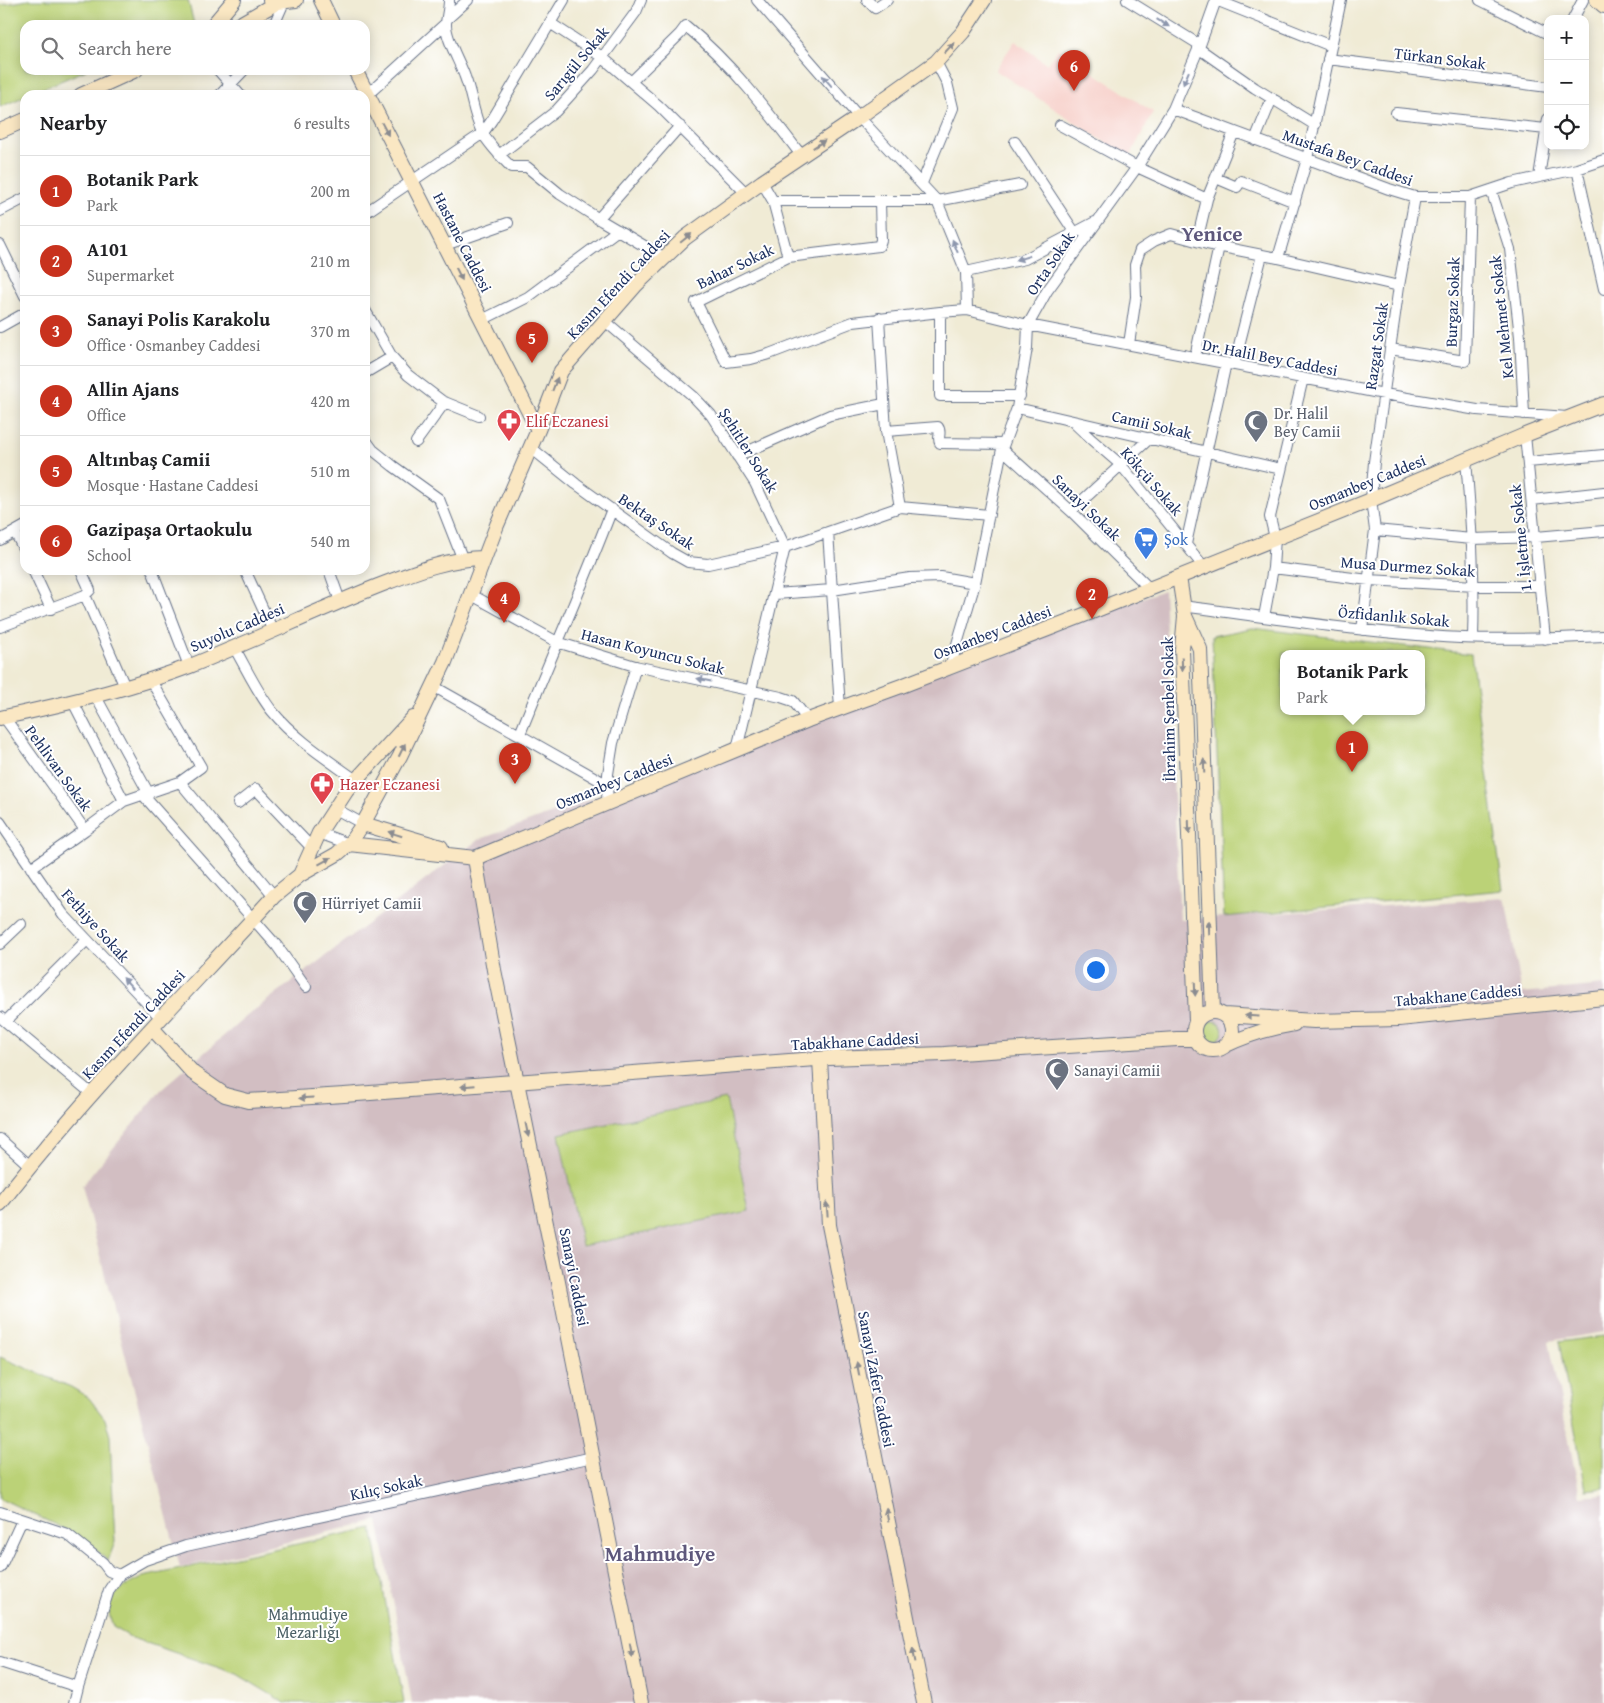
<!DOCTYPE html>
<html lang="en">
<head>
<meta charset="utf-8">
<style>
	:root { --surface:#fff; --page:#f2f2f2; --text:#202124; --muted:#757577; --line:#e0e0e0; --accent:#c8321e }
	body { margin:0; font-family:"Gentium Book Plus",serif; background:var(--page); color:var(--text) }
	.controls { position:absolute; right:15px; top:15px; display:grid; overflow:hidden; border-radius:10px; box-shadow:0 2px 12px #0003 }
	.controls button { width:45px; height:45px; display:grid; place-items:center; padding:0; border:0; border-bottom:1px solid var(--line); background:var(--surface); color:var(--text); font:25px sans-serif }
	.you { position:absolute; left:1095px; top:969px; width:18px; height:18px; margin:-12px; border:4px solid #fff; border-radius:50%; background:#1a73e8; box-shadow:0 0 0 8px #1a73e833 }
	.badge { display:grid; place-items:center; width:32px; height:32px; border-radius:50%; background:var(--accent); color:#fff; font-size:16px; font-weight:700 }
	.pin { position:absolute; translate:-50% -41px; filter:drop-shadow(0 1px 2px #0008) }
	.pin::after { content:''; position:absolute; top:26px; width:18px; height:15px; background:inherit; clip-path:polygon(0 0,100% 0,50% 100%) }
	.popup { position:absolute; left:1280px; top:650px; width:145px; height:65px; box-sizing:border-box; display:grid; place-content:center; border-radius:10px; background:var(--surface); filter:drop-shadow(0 1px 4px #0005); font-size:16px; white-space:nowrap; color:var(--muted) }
	.popup b { font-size:19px; color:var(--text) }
	.popup::after { content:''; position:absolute; left:50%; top:100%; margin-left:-10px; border:10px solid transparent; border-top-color:var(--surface) }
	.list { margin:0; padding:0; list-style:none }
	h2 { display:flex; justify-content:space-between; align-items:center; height:65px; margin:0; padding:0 20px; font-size:21px }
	h2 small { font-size:16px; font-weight:400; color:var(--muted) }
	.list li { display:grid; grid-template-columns:32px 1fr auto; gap:15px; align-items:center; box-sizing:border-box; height:70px; padding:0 20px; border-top:1px solid var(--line) }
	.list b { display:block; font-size:19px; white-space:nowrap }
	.list p { margin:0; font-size:16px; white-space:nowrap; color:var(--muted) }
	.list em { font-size:16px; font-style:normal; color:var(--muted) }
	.icon { flex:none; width:28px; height:28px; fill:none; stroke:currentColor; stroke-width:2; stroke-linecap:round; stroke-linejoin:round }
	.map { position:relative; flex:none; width:1604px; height:1703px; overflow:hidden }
	.search { position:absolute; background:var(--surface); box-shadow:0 2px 12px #0003; left:20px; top:20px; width:350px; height:55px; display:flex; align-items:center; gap:12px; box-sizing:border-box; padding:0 18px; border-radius:15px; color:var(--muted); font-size:19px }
	.panel { position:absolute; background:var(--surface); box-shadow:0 2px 12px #0003; left:20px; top:90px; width:350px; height:485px; border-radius:15px }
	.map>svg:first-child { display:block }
	.built { fill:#f7d0ca }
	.industrial { fill:#d2bec2 }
	.green { fill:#bbd277; stroke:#6b806a; fill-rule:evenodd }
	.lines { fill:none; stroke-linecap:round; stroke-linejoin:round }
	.street-casing { stroke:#667188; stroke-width:12 }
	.secondary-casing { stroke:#667188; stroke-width:16 }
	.street { stroke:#fff; stroke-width:10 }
	.secondary { stroke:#fae7c3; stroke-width:14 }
	.oneway { fill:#8d97ae }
	.oneway2 { fill:#8a8b90 }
	.labels { text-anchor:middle; stroke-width:4; stroke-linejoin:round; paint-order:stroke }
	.street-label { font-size:16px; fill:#1b2f5e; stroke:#fff }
	.worship-label { font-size:16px; fill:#5b616d; stroke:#fff; text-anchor:start }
	.health-label { font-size:16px; fill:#be3a42; stroke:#fff; text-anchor:start }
	.shop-label { font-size:16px; fill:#366cbe; stroke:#fff; text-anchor:start }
	.park-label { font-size:16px; fill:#4b6066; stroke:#fff }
	.district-label { font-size:21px; font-weight:bold; fill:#5e587c; stroke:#fff }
</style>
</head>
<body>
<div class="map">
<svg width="1604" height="1703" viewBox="0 0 1604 1703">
	<rect width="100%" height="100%" fill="#fff"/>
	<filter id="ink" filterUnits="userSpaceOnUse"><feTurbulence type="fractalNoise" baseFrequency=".02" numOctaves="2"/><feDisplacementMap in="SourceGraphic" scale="10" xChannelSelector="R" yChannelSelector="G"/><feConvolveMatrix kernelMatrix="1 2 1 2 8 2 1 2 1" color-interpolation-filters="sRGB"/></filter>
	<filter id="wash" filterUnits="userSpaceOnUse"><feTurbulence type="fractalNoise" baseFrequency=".0096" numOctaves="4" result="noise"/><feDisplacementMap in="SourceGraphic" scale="20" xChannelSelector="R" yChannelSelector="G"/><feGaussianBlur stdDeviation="1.12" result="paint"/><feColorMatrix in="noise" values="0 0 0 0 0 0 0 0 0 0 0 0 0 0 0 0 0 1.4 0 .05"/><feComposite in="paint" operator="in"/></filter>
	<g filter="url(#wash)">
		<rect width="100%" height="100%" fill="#f0ebd5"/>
		<path class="built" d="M1015 41 1047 64 1058 49 1153 112 1129 158 995 70Z"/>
		<path class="industrial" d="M1164 590 1180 920 1505 898 1522 993 1604 985V1332L1549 1341 1580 1496 1604 1494V1703H412L378 1520 180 1568 82 1186 161 1090 248 1015 478 840Z"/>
		<path class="green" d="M28 0H188L194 24 191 25H25V70H86L0 107V5Z
			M1252 628 1471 654 1503 890 1224 917 1212 636ZM1421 653V711H1283V653Z
			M1203 1031a10 10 0 1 1 20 0a10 10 0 1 1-20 0Z
			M726 1099 749 1211 582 1246 559 1134Z
			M1604 1336V1488L1586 1490 1559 1342Z
			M0 1357 71 1387 89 1398 105 1419 110 1436 115 1542 108 1561 92 1546 68 1531 0 1498Z
			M372 1528 404 1703H285L237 1674 132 1638 113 1627C112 1622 109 1616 109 1611 110 1592 128 1585 143 1577Z"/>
	</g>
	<g filter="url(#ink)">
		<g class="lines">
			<defs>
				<path id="street" d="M449 0C449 8 447 15 446 23 445 38 460 62 465 77 472 95 473 114 482 132 489 145 501 157 511 167H527L560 194 602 221 665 258
					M757 0 859 117 937 201 966 272 967 310
					M867 0 875 8 887 0
					M1127 0 1200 45
					M1216 0 1331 46
					M1480 0 1548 34
					M448 18 468 0
					M1573 19 1583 0
					M550 23 602 57 659 106 747 194
					M274 25 284 2
					M1198 48 1255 88 1315 125
					M1328 59 1548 87
					M218 70 240 95
					M631 82 680 34 686 26C731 63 766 109 801 155
					M220 95 244 70
					M365 97 446 23
					M1173 109 1389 189 1415 197H1470L1512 183 1577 169 1604 160
					M1396 113 1546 129
					M1060 125 1137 167 1207 199
					M1255 140 1272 98
					M1015 142 1075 233
					M499 155 556 111 593 70 636 12 641 0
					M1577 169 1604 289
					M1539 177 1548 119
					M1216 178 1237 187 1241 181 1295 202
					M762 182 773 201 788 257
					M922 183 953 108 947 83 936 62
					M1491 190 1510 249 1520 337 1524 414
					M773 201H937L1020 185
					M880 201 881 240 879 246 788 257 696 302 726 362 751 359 769 354 853 322 940 312 967 310 1028 325 1384 394 1477 410 1567 417
					M0 211 25 198
					M365 213 483 133 492 120 564 0
					M598 219 680 126
					M1197 241 1207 199 1234 132
					M0 245 25 296
					M445 245 508 223
					M1278 258 1307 159 1341 0
					M966 272 1025 259 1095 222
					M365 310 392 357 408 375 442 401 479 416
					M940 312V396H1020
					M879 318 886 431 900 507
					M482 320 528 297 618 230
					M605 321 693 396 711 415 755 483 785 547
					M0 327 25 313
					M1129 344 1136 297 1135 265 1140 250 1154 241 1171 234 1207 244 1278 258 1399 286
					M1390 349 1465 361 1470 197
					M1195 357 1219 246
					M1234 365 1262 255
					M365 373 392 357
					M1017 408 1281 469
					M1072 421 1092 440 1121 465 1204 567
					M886 431 938 427C942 432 937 438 940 443L1003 444
					M1525 435 1545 639
					M365 439 373 450 393 466 439 499 463 560
					M416 442 445 402
					M530 447 576 484 672 553 688 562 708 564 785 547 900 507 989 515
					M1002 449 1071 511 1150 589
					M737 456 830 415 884 404
					M1466 460C1471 520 1475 578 1473 638
					M1528 462 1604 455
					M1532 500 1604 492
					M1071 511 1150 438
					M1375 530 1472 539 1536 537 1604 531
					M15 532 25 552
					M828 532 840 708
					M0 540 25 526
					M1186 544 1226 363
					M1273 568 1369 580 1475 586H1540
					M33 570 51 609
					M152 570 189 666
					M245 570 273 631
					M329 570 340 601
					M470 594 557 642 635 666 781 697 793 701 808 720
					M775 594 832 590 910 578 941 577 975 583
					M85 595 125 687
					M1183 606C1265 617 1347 630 1429 636 1487 641 1546 639 1604 636
					M1264 617 1273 568 1275 538 1270 517 1303 378
					M0 627 85 595 90 590 81 570
					M1362 630 1375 530 1371 500 1374 462 1399 286 1415 197
					M234 647C246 668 257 692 272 711 295 739 327 759 356 780
					M950 668 975 583 1002 449 1017 408 1027 348 1028 325 1047 291 1137 167 1173 109 1200 45 1216 0
					M150 679 201 767 180 782 274 896
					M433 686 608 785
					M95 695 149 794
					M73 702 124 801
					M4 717 85 830 31 868
					M520 734C550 659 583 585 612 509
					M737 749 785 547
					M143 795 277 946 306 987
					M607 802 608 774 613 743 636 666
					M238 803 256 789 312 848
					M334 808 363 824
					M0 822 63 914 161 1018
					M85 830 124 801 180 782
					M319 833 349 844
					M0 944 21 924
					M0 1017 92 1094
					M6 1021 87 940
					M0 1139 30 1166
					M0 1512 67 1534 103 1563 109 1571 119 1575
					M0 1568 22 1520
					M0 1662 78 1687
					M74 1703 78 1687 109 1590 119 1575 145 1560 186 1546 593 1457"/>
				<path id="secondary" d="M270 0 278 2 296 0
					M321 0 333 25
					M1597 0 1604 6
					M213 25 234 0
					M238 25 278 2
					M355 70 538 430
					M81 95 136 70
					M0 131 25 120
					M1179 577 1185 616 1182 649 1196 1021
					M1185 616 1200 649 1213 1012
					M0 718C62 705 130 689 190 666 253 641 315 611 378 586 412 573 448 558 484 558
					M363 824 441 847
					M349 844 475 858 808 720 904 685 1079 617 1371 500 1525 435 1604 404
					M475 858 494 970 558 1282 641 1703
					M300 875 319 833 347 790 413 718
					M1194 1031a19 19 0 1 1 38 0a19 19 0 1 1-38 0Z
					M1224 1015 1314 1021 1399 1019 1604 998
					M152 1028 193 1073 225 1095 248 1101 344 1095 829 1058 944 1054 1177 1039H1196
					M1224 1046C1247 1035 1269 1028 1294 1024
					M820 1059 829 1225 924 1703
					M0 1204C84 1096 181 998 274 896L300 875 337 854 349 844 363 824 400 756 445 662 497 525 538 430 561 371 636 285 685 238 762 182 859 117 936 62 963 32 984 0"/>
			</defs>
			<use href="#street" class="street-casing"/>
			<use href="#secondary" class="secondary-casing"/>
			<use href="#street" class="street"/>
			<use href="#secondary" class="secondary"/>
		</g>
		<defs><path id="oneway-solid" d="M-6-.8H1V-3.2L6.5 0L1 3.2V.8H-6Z" transform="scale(1.25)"/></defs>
		<g class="oneway">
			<use href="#oneway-solid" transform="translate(1163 23) rotate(31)"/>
			<use href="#oneway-solid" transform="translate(1186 78) rotate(113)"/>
			<use href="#oneway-solid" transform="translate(827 81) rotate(-131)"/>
			<use href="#oneway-solid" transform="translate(955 246) rotate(-112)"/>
			<use href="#oneway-solid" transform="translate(1023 258) rotate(162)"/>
			<use href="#oneway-solid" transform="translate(704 680) rotate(-168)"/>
			<use href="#oneway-solid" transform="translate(128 983) rotate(-133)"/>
		</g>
		<g class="oneway2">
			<use href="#oneway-solid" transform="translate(949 48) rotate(-47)"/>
			<use href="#oneway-solid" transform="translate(385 129) rotate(62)"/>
			<use href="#oneway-solid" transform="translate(819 144) rotate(-33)"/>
			<use href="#oneway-solid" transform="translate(686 238) rotate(-39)"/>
			<use href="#oneway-solid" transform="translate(459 274) rotate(63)"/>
			<use href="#oneway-solid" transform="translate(555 384) rotate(-69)"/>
			<use href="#oneway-solid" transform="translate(1182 664) rotate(88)"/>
			<use href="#oneway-solid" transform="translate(402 750) rotate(-64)"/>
			<use href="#oneway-solid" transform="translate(1204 766) rotate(-92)"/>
			<use href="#oneway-solid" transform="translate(1189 827) rotate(88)"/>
			<use href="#oneway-solid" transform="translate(395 834) rotate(-163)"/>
			<use href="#oneway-solid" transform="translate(325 861) rotate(-29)"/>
			<use href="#oneway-solid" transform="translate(1209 928) rotate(-92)"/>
			<use href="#oneway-solid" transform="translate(1195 989) rotate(88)"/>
			<use href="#oneway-solid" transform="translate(1252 1016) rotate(-177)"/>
			<use href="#oneway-solid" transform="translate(468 1086) rotate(175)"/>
			<use href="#oneway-solid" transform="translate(306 1098) rotate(177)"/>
			<use href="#oneway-solid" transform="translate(527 1130) rotate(78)"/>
			<use href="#oneway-solid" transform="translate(827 1209) rotate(-95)"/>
			<use href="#oneway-solid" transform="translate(858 1369) rotate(-101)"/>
			<use href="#oneway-solid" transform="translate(887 1515) rotate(-101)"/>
			<use href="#oneway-solid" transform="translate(631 1650) rotate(79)"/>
			<use href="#oneway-solid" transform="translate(914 1655) rotate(-101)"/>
		</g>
	</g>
	<defs>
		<symbol id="pharmacy-pin" viewBox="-11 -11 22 30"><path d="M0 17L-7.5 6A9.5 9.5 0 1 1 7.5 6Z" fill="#e0444e" stroke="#fff"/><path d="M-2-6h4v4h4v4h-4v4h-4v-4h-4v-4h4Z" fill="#fff"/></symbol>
		<symbol id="mosque-pin" viewBox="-11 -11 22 30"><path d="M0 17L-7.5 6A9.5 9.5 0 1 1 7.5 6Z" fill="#6b7280" stroke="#fff"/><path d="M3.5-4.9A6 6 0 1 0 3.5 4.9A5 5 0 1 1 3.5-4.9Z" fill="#fff"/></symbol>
		<symbol id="supermarket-pin" viewBox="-11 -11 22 30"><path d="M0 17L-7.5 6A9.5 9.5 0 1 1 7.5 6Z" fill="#3f7fe0" stroke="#fff"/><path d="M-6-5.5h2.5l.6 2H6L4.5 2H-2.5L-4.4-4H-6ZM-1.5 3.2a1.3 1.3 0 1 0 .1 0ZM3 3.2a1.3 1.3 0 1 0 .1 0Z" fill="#fff"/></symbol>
	</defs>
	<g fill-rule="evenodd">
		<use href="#pharmacy-pin" x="495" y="407" width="28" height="38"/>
		<use href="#mosque-pin" x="1242" y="408" width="28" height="38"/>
		<use href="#supermarket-pin" x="1132" y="525" width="28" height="38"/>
		<use href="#pharmacy-pin" x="308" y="770" width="28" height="38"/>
		<use href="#mosque-pin" x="291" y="889" width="28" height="38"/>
		<use href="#mosque-pin" x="1043" y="1056" width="28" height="38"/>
	</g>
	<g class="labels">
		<g class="street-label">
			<text transform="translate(1440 58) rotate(7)" y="6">Türkan Sokak</text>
			<text transform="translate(576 63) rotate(-50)" y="6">Sarıgül Sokak</text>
			<text transform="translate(1348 157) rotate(20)" y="6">Mustafa Bey Caddesi</text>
			<text transform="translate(463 242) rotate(63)" y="6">Hastane Caddesi</text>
			<text transform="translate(1050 263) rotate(-56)" y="6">Orta Sokak</text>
			<text transform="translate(735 266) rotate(-26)" y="6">Bahar Sokak</text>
			<text transform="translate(618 284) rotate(-47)" y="6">Kasım Efendi Caddesi</text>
			<text transform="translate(1452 302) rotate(-88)" y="6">Burgaz Sokak</text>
			<text transform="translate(1501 317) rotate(-96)" y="6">Kel Mehmet Sokak</text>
			<text transform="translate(1376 346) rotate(-82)" y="6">Razgat Sokak</text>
			<text transform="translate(1270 357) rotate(11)" y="6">Dr. Halil Bey Caddesi</text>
			<text transform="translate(1152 424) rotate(13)" y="6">Camii Sokak</text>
			<text transform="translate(749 450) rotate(58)" y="6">Şehitler Sokak</text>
			<text transform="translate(1152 481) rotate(49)" y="6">Kökçü Sokak</text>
			<text transform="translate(1367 482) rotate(-22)" y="6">Osmanbey Caddesi</text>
			<text transform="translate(1087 507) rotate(44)" y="6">Sanayi Sokak</text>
			<text transform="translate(657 521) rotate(34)" y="6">Bektaş Sokak</text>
			<text transform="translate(1520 538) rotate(-96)" y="6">1. İşletme Sokak</text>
			<text transform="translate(1408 566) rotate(4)" y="6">Musa Durmez Sokak</text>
			<text transform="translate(1394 616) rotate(5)" y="6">Özfidanlık Sokak</text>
			<text transform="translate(237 627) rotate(-23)" y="6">Suyolu Caddesi</text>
			<text transform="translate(992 632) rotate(-21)" y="6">Osmanbey Caddesi</text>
			<text transform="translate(653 651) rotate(14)" y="6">Hasan Koyuncu Sokak</text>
			<text transform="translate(1168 709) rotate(-91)" y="6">İbrahim Şenbel Sokak</text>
			<text transform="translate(59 768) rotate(54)" y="6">Pehlivan Sokak</text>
			<text transform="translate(614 781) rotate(-22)" y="6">Osmanbey Caddesi</text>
			<text transform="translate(96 925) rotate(48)" y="6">Fethiye Sokak</text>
			<text transform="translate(1458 995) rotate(-5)" y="6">Tabakhane Caddesi</text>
			<text transform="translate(133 1024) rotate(-47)" y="6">Kasım Efendi Caddesi</text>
			<text transform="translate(855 1041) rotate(-3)" y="6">Tabakhane Caddesi</text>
			<text transform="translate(575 1277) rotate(79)" y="6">Sanayi Caddesi</text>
			<text transform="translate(877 1379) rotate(79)" y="6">Sanayi Zafer Caddesi</text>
			<text transform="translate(386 1487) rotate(-12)" y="6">Kılıç Sokak</text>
		</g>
		<g class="worship-label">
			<text x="1274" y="419">Dr. Halil<tspan x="1274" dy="18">Bey Camii</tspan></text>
			<text x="322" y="909">Hürriyet Camii</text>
			<text x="1074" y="1076">Sanayi Camii</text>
		</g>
		<g class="health-label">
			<text x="526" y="427">Elif Eczanesi</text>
			<text x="340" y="790">Hazer Eczanesi</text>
		</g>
		<g class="shop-label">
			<text x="1164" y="545">Şok</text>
		</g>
		<g class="park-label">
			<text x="308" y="1620">Mahmudiye<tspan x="308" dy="18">Mezarlığı</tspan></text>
		</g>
		<g class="district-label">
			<text x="1212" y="241">Yenice</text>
			<text x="660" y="1561">Mahmudiye</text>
		</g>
	</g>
</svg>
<div class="controls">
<button>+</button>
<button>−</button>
<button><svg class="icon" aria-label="locate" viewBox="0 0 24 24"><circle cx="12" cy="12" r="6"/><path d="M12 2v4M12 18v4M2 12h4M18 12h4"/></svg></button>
</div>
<div class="you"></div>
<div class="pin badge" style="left:1352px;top:772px">1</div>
<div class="popup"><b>Botanik Park</b>Park</div>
<div class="pin badge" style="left:1092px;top:619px">2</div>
<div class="pin badge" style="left:515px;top:784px">3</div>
<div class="pin badge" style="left:504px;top:623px">4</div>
<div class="pin badge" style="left:532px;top:363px">5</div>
<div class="pin badge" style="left:1074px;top:91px">6</div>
<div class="search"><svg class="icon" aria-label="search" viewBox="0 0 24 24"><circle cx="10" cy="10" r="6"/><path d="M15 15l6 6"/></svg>Search here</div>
<section class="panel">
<h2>Nearby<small>6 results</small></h2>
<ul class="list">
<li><span class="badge">1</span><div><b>Botanik Park</b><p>Park</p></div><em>200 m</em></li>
<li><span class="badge">2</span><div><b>A101</b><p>Supermarket</p></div><em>210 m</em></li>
<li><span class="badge">3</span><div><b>Sanayi Polis Karakolu</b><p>Office · Osmanbey Caddesi</p></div><em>370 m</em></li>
<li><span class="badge">4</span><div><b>Allin Ajans</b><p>Office</p></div><em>420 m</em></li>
<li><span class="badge">5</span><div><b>Altınbaş Camii</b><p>Mosque · Hastane Caddesi</p></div><em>510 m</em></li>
<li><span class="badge">6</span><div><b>Gazipaşa Ortaokulu</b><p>School</p></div><em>540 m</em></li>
</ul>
</section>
</div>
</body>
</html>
